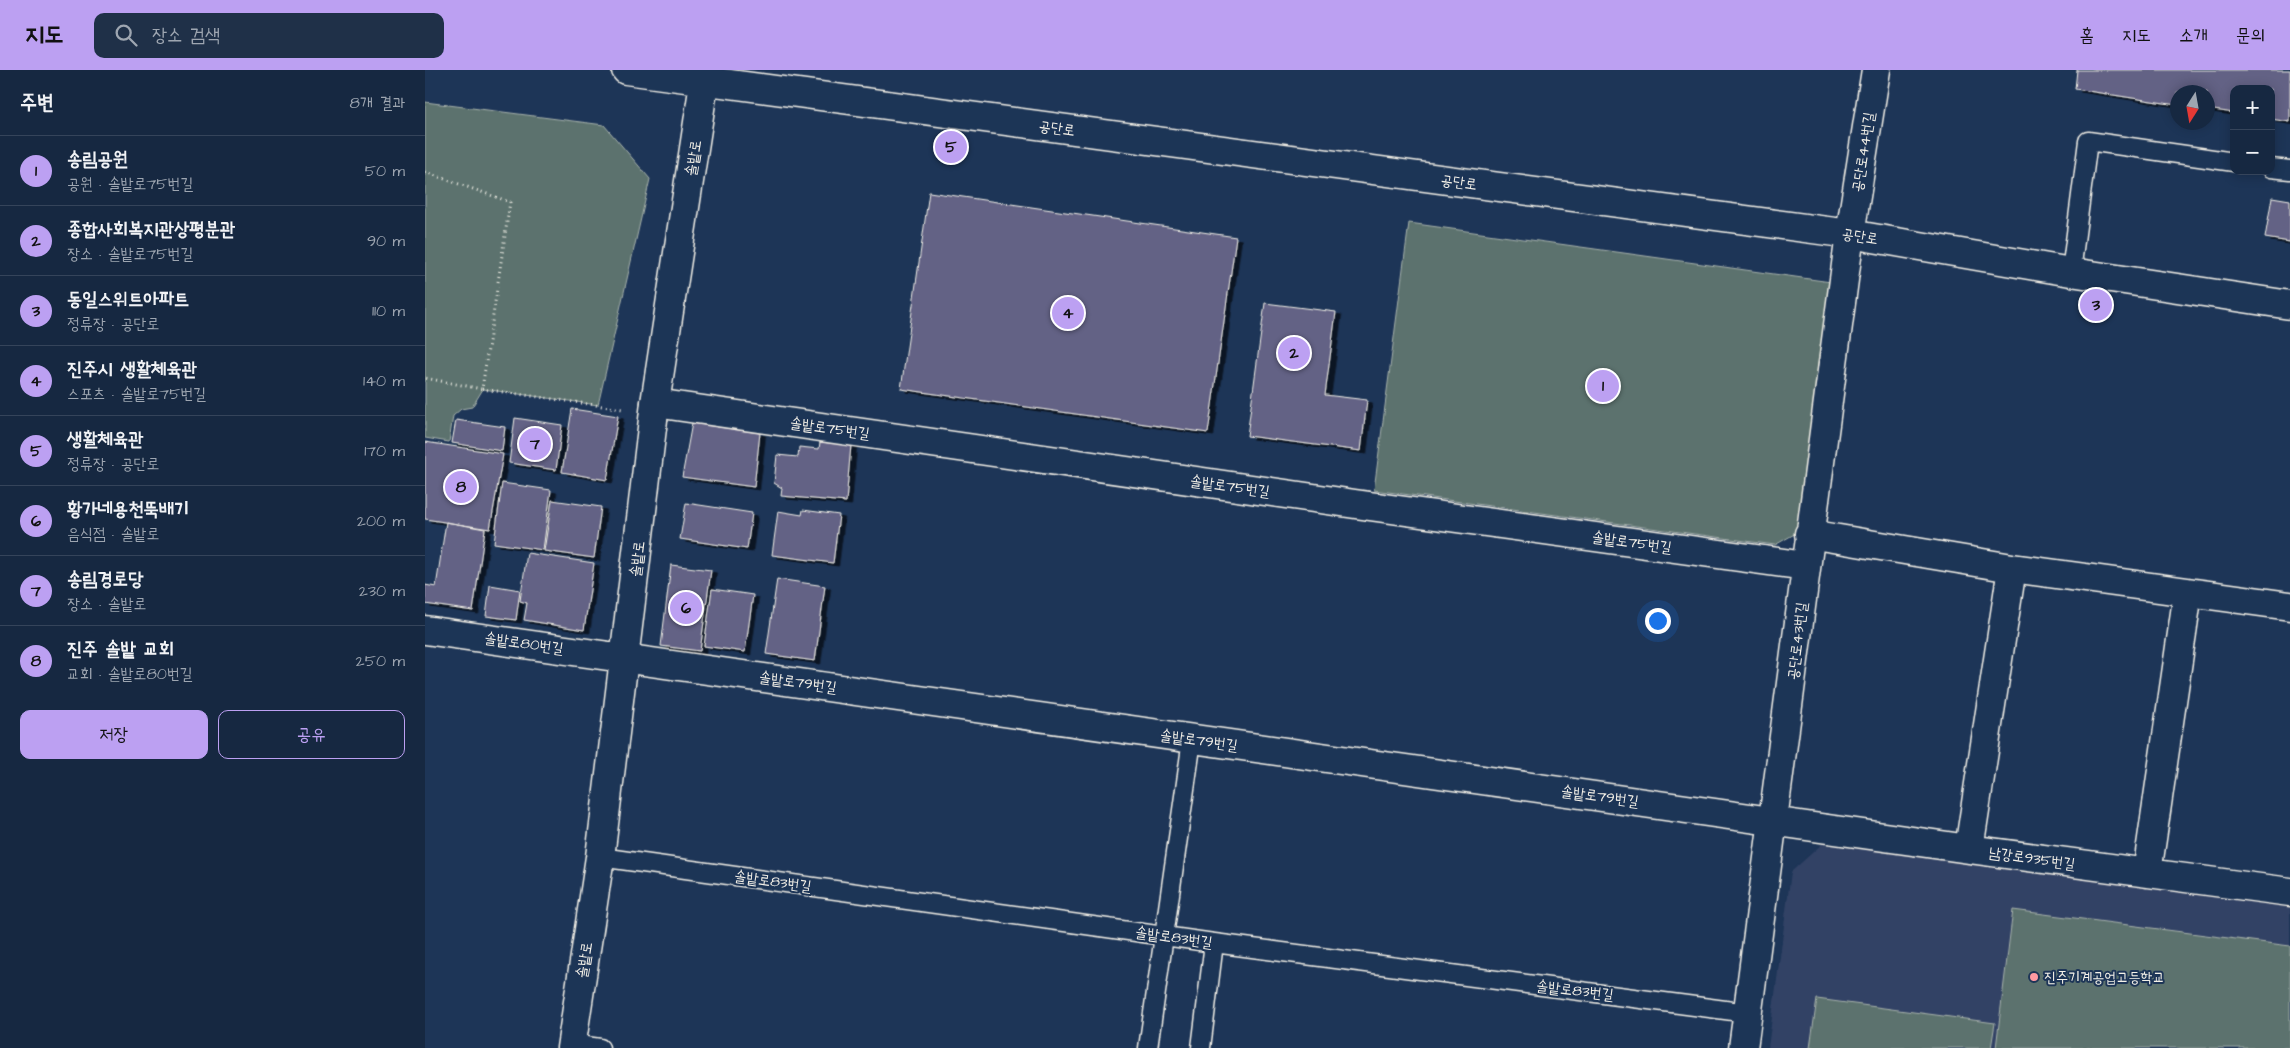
<!DOCTYPE html>
<html lang="ko">
<head>
<meta charset="utf-8">
<style>
	:root { --surface:#162841; --page:#1f3048; --text:#f1f3f6; --muted:#9ea6b1; --line:#35445a; --accent:#bca0f2 }
	body { margin:0; font-family:"Architects Daughter","Poor Story",sans-serif; background:var(--page); color:var(--text) }
	.controls { position:absolute; right:15px; top:15px; display:grid; overflow:hidden; border-radius:10px; box-shadow:0 2px 12px #0003 }
	.controls button { width:45px; height:45px; display:grid; place-items:center; padding:0; border:0; border-bottom:1px solid var(--line); background:var(--surface); color:var(--text); font:25px sans-serif }
	.compass { position:absolute; left:1745px; top:15px; width:45px; height:45px; border-radius:50%; background:var(--surface); box-shadow:0 2px 12px #0003; rotate:191deg }
	.you { position:absolute; left:1232px; top:550px; width:18px; height:18px; margin:-12px; border:4px solid #fff; border-radius:50%; background:#1a73e8; box-shadow:0 0 0 8px #1a73e833 }
	.badge { display:grid; place-items:center; width:32px; height:32px; border-radius:50%; background:var(--accent); color:#111; font-size:16px; font-weight:700 }
	.pin { position:absolute; translate:-50% -50%; border:2px solid #fff; box-shadow:0 1px 5px #0006 }
	.list { margin:0; padding:0; list-style:none }
	h2 { display:flex; justify-content:space-between; align-items:center; height:65px; margin:0; padding:0 20px; font-size:21px }
	h2 small { font-size:16px; font-weight:400; color:var(--muted) }
	.list li { display:grid; grid-template-columns:32px 1fr auto; gap:15px; align-items:center; box-sizing:border-box; height:70px; padding:0 20px; border-top:1px solid var(--line) }
	.list b { display:block; font-size:19px; white-space:nowrap }
	.list p { margin:0; font-size:16px; white-space:nowrap; color:var(--muted) }
	.list em { font-size:16px; font-style:normal; color:var(--muted) }
	.actions { display:flex; gap:10px; padding:15px 20px }
	.actions a { flex:1; padding:11px 0; border:1px solid var(--accent); border-radius:10px; text-align:center; font-size:18px; color:var(--accent) }
	.actions .main { background:var(--accent); color:#111 }
	.icon { flex:none; width:28px; height:28px; fill:none; stroke:currentColor; stroke-width:2; stroke-linecap:round; stroke-linejoin:round }
	.map { position:relative; flex:none; width:1865px; height:978px; overflow:hidden }
	header { display:flex; align-items:center; gap:30px; box-sizing:border-box; height:70px; padding:0 25px; background:var(--accent); color:#111 }
	header strong { font-size:24px }
	nav { display:flex; gap:28px; margin-inline-start:auto; font-size:18px }
	.search { width:350px; height:45px; background:var(--page); display:flex; align-items:center; gap:12px; box-sizing:border-box; padding:0 18px; border-radius:10px; color:var(--muted); font-size:19px }
	main { display:flex }
	aside { flex:1; background:var(--surface) }
	.map>svg:first-child { display:block }
	.built { fill:#324265 }
	.green { fill:#5b726e; stroke:#a8b2ab }
	.building { fill:#636285; stroke:#f4f1e8; filter:url(#shadow) }
	.lines { fill:none; stroke-linecap:round; stroke-linejoin:round }
	.service-casing { stroke:#f4f1e8; stroke-width:21 }
	.minor-casing { stroke:#f4f1e8; stroke-width:31 }
	.tertiary-casing { stroke:#f4f1e8; stroke-width:31 }
	.path { stroke:#f4f1e8; stroke-width:3; stroke-dasharray:1 4; stroke-linecap:butt }
	.service { stroke:#1d3557; stroke-width:18 }
	.minor { stroke:#1d3557; stroke-width:28 }
	.tertiary { stroke:#1d3557; stroke-width:28 }
	.poi-dot { fill:#ff9aa2; stroke:#1d3557; stroke-width:2 }
	.labels { text-anchor:middle; stroke-width:4; stroke-linejoin:round; paint-order:stroke }
	.street-label { font-size:15px; fill:#f4f1e8; stroke:#1d3557 }
	.poi-label { font-size:15px; fill:#f4f1e8; stroke:#1d3557; text-anchor:start }
</style>
</head>
<body>
<header>
<strong>지도</strong>
<div class="search"><svg class="icon" aria-label="search" viewBox="0 0 24 24"><circle cx="10" cy="10" r="6"/><path d="M15 15l6 6"/></svg>장소 검색</div>
<nav><a>홈</a><a>지도</a><a>소개</a><a>문의</a></nav>
</header>
<main>
<aside>
<h2>주변<small>8개 결과</small></h2>
<ul class="list">
<li><span class="badge">1</span><div><b>송림공원</b><p>공원 · 솔밭로75번길</p></div><em>50 m</em></li>
<li><span class="badge">2</span><div><b>종합사회복지관상평분관</b><p>장소 · 솔밭로75번길</p></div><em>90 m</em></li>
<li><span class="badge">3</span><div><b>동일스위트아파트</b><p>정류장 · 공단로</p></div><em>110 m</em></li>
<li><span class="badge">4</span><div><b>진주시 생활체육관</b><p>스포츠 · 솔밭로75번길</p></div><em>140 m</em></li>
<li><span class="badge">5</span><div><b>생활체육관</b><p>정류장 · 공단로</p></div><em>170 m</em></li>
<li><span class="badge">6</span><div><b>황가네용천뚝배기</b><p>음식점 · 솔밭로</p></div><em>200 m</em></li>
<li><span class="badge">7</span><div><b>송림경로당</b><p>장소 · 솔밭로</p></div><em>230 m</em></li>
<li><span class="badge">8</span><div><b>진주 솔밭 교회</b><p>교회 · 솔밭로80번길</p></div><em>250 m</em></li>
</ul>
<div class="actions"><a class="main">저장</a><a>공유</a></div>
</aside>
<div class="map">
<svg width="1865" height="978" viewBox="0 0 1865 978">
	<defs>
		<filter id="shadow"><feDropShadow dx="5.5" dy="3" stdDeviation="0" flood-color="#0009"/></filter>
	</defs>
	<rect width="100%" height="100%" fill="#1d3557"/>
	<filter id="ink" filterUnits="userSpaceOnUse"><feTurbulence type="fractalNoise" baseFrequency=".02" numOctaves="2"/><feDisplacementMap in="SourceGraphic" scale="10" xChannelSelector="R" yChannelSelector="G"/><feConvolveMatrix kernelMatrix="1 2 1 2 8 2 1 2 1" color-interpolation-filters="sRGB"/></filter>
	<g filter="url(#ink)">
		<path class="built" d="M1397 774 1865 835V978H1343L1366 802Z"/>
		<path class="green" d="M0 32 179 55 225 109 173 335 58 319 47 337 36 339 28 346 24 372 0 368Z
			M984 153 1406 212 1373 462 1350 475 949 420Z
			M1588 840 1865 876V978H1571Z
			M1392 929 1570 953 1566 978H1385Z"/>
		<path class="building" d="M1652 0H1865V52L1846 49V19H1809V43L1782 39V22H1752V35L1650 19Z
			M504 122 811 167 783 363 476 319Z
			M1847 127 1865 130V172L1840 168Z
			M840 233 911 242 900 325 942 330 936 381 822 366Z
			M147 339 193 346 182 410 137 402Z
			M90 348 137 355 131 400 84 393Z
			M31 350 80 357 77 381 27 373Z
			M267 353 335 363 329 417 257 407Z
			M0 372 78 384 65 459 0 449Z
			M395 372 426 375 421 432 356 426 357 418 349 413 352 385 373 387 374 377 394 379Z
			M77 413 126 420 118 480 69 473Z
			M127 430 176 437 169 488 119 481Z
			M261 433 327 443 322 479 255 469Z
			M378 440 414 445 408 493 347 485 353 441 377 445Z
			M21 452 60 459 48 541 0 534V515L11 517Z
			M102 483 169 493 159 560 99 550 102 533 95 531Z
			M246 495 286 500 275 581 236 576Z
			M352 509 400 516 390 591 341 584Z
			M65 515 95 520 91 550 61 546Z
			M287 519 328 525 320 582 279 576Z"/>
		<g class="lines">
			<defs>
				<path id="service" d="M1846 98 1865 100
					M1646 202 1663 71 1809 92
					M175 787 789 873 1323 943
					M146 974 175 978
					M723 978 767 670
					M776 978 789 873"/>
				<path id="minor" d="M230 333 930 434 1381 496
					M1384 464 1587 498 1865 536
					M0 560 1544 779 1865 822
					M1544 779 1587 498
					M1722 803 1763 522
					M1318 978 1425 164 1451 0"/>
				<path id="tertiary" d="M201 0 1425 164 1646 202 1865 235
					M146 978 175 787 230 333 281 0"/>
			</defs>
			<use href="#service" class="service-casing"/>
			<use href="#minor" class="minor-casing"/>
			<use href="#tertiary" class="tertiary-casing"/>
			<path class="path" d="M0 102 85 132 57 319 0 308
				M57 319 198 339"/>
			<use href="#service" class="service"/>
			<use href="#minor" class="minor"/>
			<use href="#tertiary" class="tertiary"/>
		</g>
	</g>
	<circle class="poi-dot" cx="1609" cy="907" r="5"/>
	<g class="labels">
		<g class="street-label">
			<text transform="translate(632 58) rotate(8)" y="5">공단로</text>
			<text transform="translate(1438 82) rotate(-81)" y="5">공단로44번길</text>
			<text transform="translate(268 88) rotate(-81)" y="5">솔밭로</text>
			<text transform="translate(1034 112) rotate(8)" y="5">공단로</text>
			<text transform="translate(1435 166) rotate(9)" y="5">공단로</text>
			<text transform="translate(405 358) rotate(8)" y="5">솔밭로75번길</text>
			<text transform="translate(805 416) rotate(8)" y="5">솔밭로75번길</text>
			<text transform="translate(1207 472) rotate(8)" y="5">솔밭로75번길</text>
			<text transform="translate(212 489) rotate(-83)" y="5">솔밭로</text>
			<text transform="translate(1372 571) rotate(-83)" y="5">공단로43번길</text>
			<text transform="translate(99 573) rotate(8)" y="5">솔밭로80번길</text>
			<text transform="translate(373 612) rotate(8)" y="5">솔밭로79번길</text>
			<text transform="translate(774 670) rotate(8)" y="5">솔밭로79번길</text>
			<text transform="translate(1175 726) rotate(8)" y="5">솔밭로79번길</text>
			<text transform="translate(1607 788) rotate(8)" y="5">남강로935번길</text>
			<text transform="translate(348 811) rotate(8)" y="5">솔밭로83번길</text>
			<text transform="translate(749 867) rotate(8)" y="5">솔밭로83번길</text>
			<text transform="translate(159 890) rotate(-81)" y="5">솔밭로</text>
			<text transform="translate(1150 920) rotate(7)" y="5">솔밭로83번길</text>
		</g>
		<g class="poi-label">
			<text x="1619" y="912">진주기계공업고등학교</text>
		</g>
	</g>
</svg>
<div class="controls">
<button>+</button>
<button>−</button>
</div>
<svg class="compass" viewBox="-18 -18 36 36"><path d="M0-13l5 13h-10z" fill="#e53935"/><path d="M0 13l5-13h-10z" fill="#9ea6b1"/></svg>
<div class="you"></div>
<div class="pin badge" style="left:1178px;top:316px">1</div>
<div class="pin badge" style="left:869px;top:283px">2</div>
<div class="pin badge" style="left:1671px;top:235px">3</div>
<div class="pin badge" style="left:643px;top:243px">4</div>
<div class="pin badge" style="left:526px;top:77px">5</div>
<div class="pin badge" style="left:261px;top:538px">6</div>
<div class="pin badge" style="left:110px;top:374px">7</div>
<div class="pin badge" style="left:36px;top:417px">8</div>
</div>
</main>
</body>
</html>
